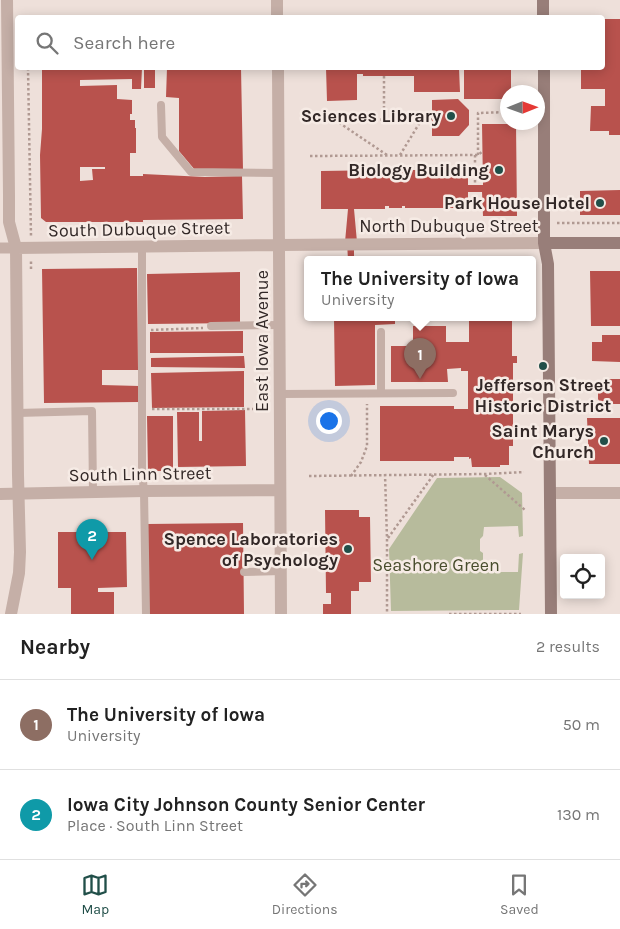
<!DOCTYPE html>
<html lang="en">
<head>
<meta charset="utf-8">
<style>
	:root { --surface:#fff; --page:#f6f6f6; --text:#222; --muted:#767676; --line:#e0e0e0; --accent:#214f49 }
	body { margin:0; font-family:Karla,sans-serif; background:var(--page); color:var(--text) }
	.controls { position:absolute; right:15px; bottom:15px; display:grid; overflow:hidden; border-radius:5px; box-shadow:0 2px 12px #0003 }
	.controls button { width:45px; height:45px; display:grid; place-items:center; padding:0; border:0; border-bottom:1px solid var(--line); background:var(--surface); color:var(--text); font:25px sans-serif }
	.compass { position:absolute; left:500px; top:85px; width:45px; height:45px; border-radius:50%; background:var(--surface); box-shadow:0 2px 12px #0003; rotate:89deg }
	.you { position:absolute; left:328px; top:420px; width:18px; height:18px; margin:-12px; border:4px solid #fff; border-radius:50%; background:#1a73e8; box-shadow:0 0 0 8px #1a73e833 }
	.badge { display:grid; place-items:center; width:32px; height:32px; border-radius:50%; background:var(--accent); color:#fff; font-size:16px; font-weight:700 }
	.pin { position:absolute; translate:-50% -41px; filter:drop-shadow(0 1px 2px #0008) }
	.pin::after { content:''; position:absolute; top:26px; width:18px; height:15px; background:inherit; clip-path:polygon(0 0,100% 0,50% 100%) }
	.popup { position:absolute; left:304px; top:256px; width:232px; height:65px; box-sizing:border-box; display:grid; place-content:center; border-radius:5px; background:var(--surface); filter:drop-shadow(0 1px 4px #0005); font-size:16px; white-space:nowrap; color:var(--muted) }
	.popup b { font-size:19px; color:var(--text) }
	.popup::after { content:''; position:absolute; left:50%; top:100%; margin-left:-10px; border:10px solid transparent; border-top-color:var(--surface) }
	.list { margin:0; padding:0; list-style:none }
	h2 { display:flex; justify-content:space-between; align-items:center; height:65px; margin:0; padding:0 20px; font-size:21px }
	h2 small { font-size:16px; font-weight:400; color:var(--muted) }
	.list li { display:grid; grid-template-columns:32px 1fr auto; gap:15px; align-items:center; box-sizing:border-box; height:90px; padding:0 20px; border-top:1px solid var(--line) }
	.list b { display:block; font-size:19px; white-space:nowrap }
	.list p { margin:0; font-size:16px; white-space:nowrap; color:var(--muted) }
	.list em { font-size:16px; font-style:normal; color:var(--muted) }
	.icon { flex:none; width:28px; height:28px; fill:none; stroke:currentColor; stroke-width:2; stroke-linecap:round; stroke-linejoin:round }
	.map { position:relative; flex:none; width:620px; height:614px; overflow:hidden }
	.search { position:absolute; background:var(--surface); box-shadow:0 2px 12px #0003; left:15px; right:15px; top:15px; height:55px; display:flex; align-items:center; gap:12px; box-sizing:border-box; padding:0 18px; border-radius:5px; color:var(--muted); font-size:19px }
	.sheet { height:245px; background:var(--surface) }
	nav { display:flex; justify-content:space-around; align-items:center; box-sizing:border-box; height:70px; border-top:1px solid var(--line); background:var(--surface); font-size:14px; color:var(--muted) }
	nav a { display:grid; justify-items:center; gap:2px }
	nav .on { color:var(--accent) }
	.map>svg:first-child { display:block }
	.green { fill:#b7bb9c }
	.building { fill:#b8524d; fill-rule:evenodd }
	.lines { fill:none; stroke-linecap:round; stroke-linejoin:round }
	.path { stroke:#b09992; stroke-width:2.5; stroke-dasharray:2.5 2.5; stroke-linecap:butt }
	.service { stroke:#c5afa7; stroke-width:8 }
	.pedestrian { stroke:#c5afa7; stroke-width:11 }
	.tertiary { stroke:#c5afa7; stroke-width:12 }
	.secondary { stroke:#987e79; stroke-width:12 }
	.poi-dot { fill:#214f49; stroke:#f6ebe5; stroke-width:2 }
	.labels { text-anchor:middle; stroke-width:5; stroke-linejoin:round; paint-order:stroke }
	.poi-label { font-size:18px; font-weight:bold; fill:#322827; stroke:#f6ebe5; text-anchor:end }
	.street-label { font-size:18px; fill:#322827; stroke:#f6ebe5 }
	.park-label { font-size:18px; fill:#484d2d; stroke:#f6ebe5 }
</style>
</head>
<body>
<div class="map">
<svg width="620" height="614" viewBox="0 0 620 614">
	<rect width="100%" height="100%" fill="#eee0da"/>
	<path class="green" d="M500 477 522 493 523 536 519 537 518 526 484 527 483 536 480 539V551L483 553V562L486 563V572H518L519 554 523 553 519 610 391 611 389 549 437 478Z"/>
	<path class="building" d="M602 19H620V135H609V131H590L591 106H605V89H581V68H602Z
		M42 68H142L141 89H132V79L80 80V86L117 85V99L132 100V114H130V120H135V128H136V153H130V176H143V174L205 177 242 176 243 219 143 220V222H46L41 218 40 155 42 129ZM80 167H105V169H92L93 180 80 181Z
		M144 68H155V88H144Z
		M167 68H241L243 170H195L179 151V98L166 97Z
		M326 68H459L460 92H414V76H363V74H357V100L327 101Z
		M464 68H511V92H508V99H464Z
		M458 99 469 110V125L459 136H432V100Z
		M482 124H516L517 216H483L482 192H468V208H405V206H402V208H389V206H385V209H354L357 242H354V260H348L347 242H345L348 209H321V171L386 170V173H389V171H402V172H405V170H468V185H483Z
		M620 190V215H580V191Z
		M137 268 138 370H102V385L139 386V402L44 403 42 269Z
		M590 271H620V326H591Z
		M240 272V323L148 324 147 274Z
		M334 318H395V324L375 325V385L335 386Z
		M469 318H512V356H517V363H513V446H509V465H500V467H472L471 458 469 459V457H454V461H380V406H454V409H468V371H461V368L447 369 448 382H391V346H413V326H446V342H469Z
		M243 331V353H150V332Z
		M602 335H620V362L592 361V342H602Z
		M244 356 245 368 151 367V358Z
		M244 371V407L152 408 151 373Z
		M604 379H620V404H601L598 399V393L604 389Z
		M245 410 246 466 178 467 177 412H199V441H202V411Z
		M147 416H173V471H148Z
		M587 418H620V464H589Z
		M325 510H359V517H370L371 582H359V591H351V614H323V604H331V593H326Z
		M243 523 244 614H148L147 524Z
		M58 532H126L127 587 98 588V592H114V614H71V588H58Z"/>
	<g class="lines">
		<path class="path" d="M28 68 31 236
			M384 76V119
			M310 120 432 119
			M335 120 387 155
			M400 155 422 119
			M475 155V184
			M478 155V113L508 112
			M310 156 478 155 483 151
			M557 223H620
			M31 269V259
			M151 330 203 328
			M152 409H253
			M385 474 387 539V614
			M485 475 525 510
			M309 476 484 474 524 472
			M351 476 361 462 367 446V404
			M388 538 434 474
			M449 614H521"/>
		<path class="service" d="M161 105 162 137 191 172 278 173
			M142 246V472L144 491 146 614
			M211 326 279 325
			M381 332V393
			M280 394 453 393
			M17 413 92 411 93 492
			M244 572 281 571"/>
		<path class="pedestrian" d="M0 248H16"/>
		<path class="tertiary" d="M7 0 9 195V222L16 248 18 475 20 552 19 573 11 614
			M277 0V18
			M278 68 281 614
			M16 248 279 245 544 243
			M550 493H620
			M0 494 144 491 280 490"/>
		<path class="secondary" d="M543 0V18
			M544 68V243L548 264 551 614
			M544 243H620"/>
	</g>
	<g class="poi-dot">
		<circle cx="451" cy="116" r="5"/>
		<circle cx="499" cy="170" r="5"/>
		<circle cx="600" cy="203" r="5"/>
		<circle cx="543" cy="366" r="5"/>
		<circle cx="604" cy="441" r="5"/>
		<circle cx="348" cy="549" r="5"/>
	</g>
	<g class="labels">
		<g class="poi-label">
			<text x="441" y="122">Sciences Library</text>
			<text x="489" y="176">Biology Building</text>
			<text x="590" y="209">Park House Hotel</text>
			<text x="543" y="391" text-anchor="middle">Jefferson Street<tspan x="543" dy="21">Historic District</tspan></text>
			<text x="594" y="437">Saint Marys<tspan x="594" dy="21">Church</tspan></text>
			<text x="338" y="545">Spence Laboratories<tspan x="338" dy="21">of Psychology</tspan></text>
		</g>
		<g class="street-label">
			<text x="449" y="232">North Dubuque Street</text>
			<text transform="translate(139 229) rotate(-1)" y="6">South Dubuque Street</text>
			<text transform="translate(262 341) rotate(-90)" y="6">East Iowa Avenue</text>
			<text transform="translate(140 474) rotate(-1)" y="6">South Linn Street</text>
		</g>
		<g class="park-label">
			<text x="436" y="571">Seashore Green</text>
		</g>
	</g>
</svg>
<div class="controls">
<button><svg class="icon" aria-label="locate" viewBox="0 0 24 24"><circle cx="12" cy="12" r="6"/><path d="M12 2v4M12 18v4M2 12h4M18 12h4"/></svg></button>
</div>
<svg class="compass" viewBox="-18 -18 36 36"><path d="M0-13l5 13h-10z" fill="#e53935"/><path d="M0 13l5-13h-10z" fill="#767676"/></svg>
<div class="you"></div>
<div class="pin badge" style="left:420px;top:379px;background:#8d6e63">1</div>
<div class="popup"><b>The University of Iowa</b>University</div>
<div class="pin badge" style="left:92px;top:560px;background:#0f9aa8">2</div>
<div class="search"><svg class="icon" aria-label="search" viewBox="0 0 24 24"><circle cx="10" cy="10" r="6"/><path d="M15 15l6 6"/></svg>Search here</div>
</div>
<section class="sheet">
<h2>Nearby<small>2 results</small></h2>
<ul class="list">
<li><span class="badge" style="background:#8d6e63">1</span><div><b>The University of Iowa</b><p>University</p></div><em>50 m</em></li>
<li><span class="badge" style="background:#0f9aa8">2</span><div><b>Iowa City Johnson County Senior Center</b><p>Place · South Linn Street</p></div><em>130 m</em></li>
</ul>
</section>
<nav>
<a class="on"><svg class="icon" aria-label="map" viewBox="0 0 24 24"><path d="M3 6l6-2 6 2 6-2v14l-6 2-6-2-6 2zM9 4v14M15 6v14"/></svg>Map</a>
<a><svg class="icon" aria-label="directions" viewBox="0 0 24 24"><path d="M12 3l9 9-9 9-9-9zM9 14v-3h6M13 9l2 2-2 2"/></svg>Directions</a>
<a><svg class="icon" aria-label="saved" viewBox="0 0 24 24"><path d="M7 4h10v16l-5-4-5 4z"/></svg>Saved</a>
</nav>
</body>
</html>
